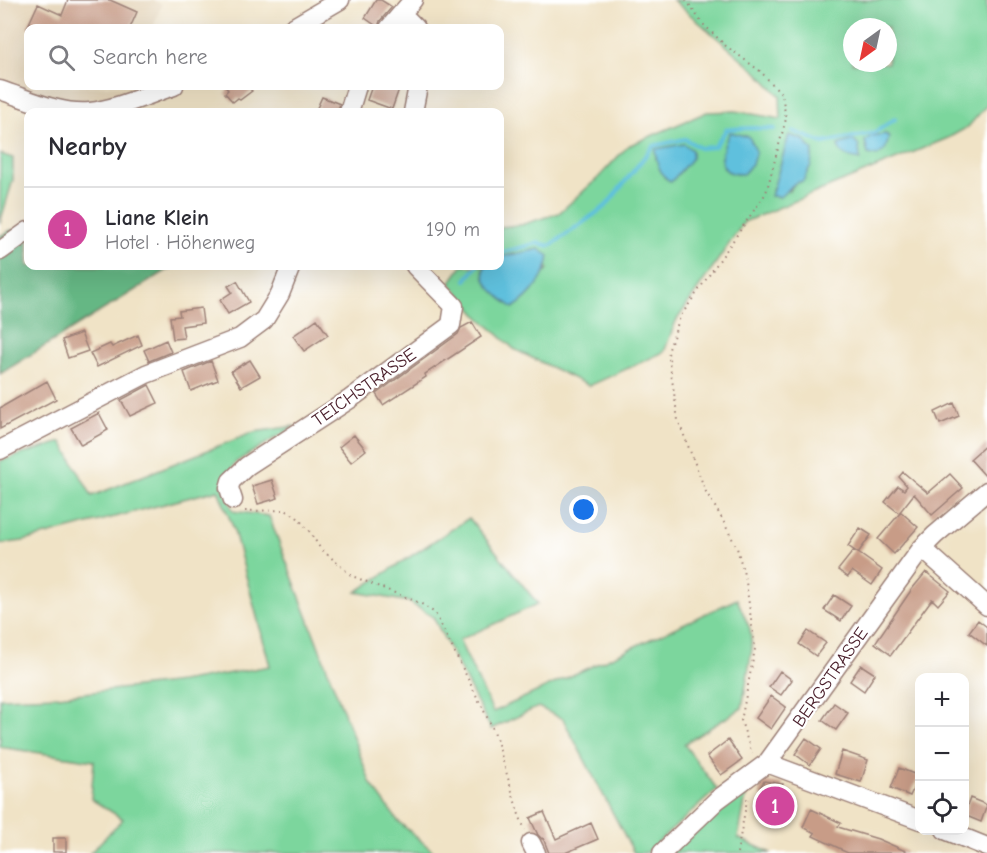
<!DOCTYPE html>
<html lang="en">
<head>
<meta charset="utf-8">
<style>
	:root { --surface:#fff; --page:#f7f7f7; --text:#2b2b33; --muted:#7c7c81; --line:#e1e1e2; --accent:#d1495b }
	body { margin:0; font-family:"Comic Neue",sans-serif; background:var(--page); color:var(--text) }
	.controls { position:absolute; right:18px; bottom:18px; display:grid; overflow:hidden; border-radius:12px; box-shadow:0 6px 24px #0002 }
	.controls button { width:54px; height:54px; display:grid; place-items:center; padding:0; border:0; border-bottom:2px solid var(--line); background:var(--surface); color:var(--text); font:30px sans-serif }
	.compass { position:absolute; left:843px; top:18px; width:54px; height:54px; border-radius:50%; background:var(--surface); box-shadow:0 6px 24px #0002; rotate:213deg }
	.you { position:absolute; left:584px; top:510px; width:21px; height:21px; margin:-15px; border:4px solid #fff; border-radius:50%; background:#1a73e8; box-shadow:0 0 0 9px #1a73e833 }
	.badge { display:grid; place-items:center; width:39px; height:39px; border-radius:50%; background:var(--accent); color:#fff; font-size:20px; font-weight:700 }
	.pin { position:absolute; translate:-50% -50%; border:3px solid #fff; box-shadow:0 2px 6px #0006 }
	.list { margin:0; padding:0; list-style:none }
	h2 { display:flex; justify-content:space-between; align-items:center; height:78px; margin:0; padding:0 24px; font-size:26px }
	h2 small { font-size:20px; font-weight:400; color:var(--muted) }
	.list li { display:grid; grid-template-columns:39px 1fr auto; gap:18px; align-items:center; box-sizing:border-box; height:84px; padding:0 24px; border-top:2px solid var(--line) }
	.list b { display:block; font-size:22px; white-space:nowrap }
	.list p { margin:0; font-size:20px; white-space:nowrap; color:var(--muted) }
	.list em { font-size:20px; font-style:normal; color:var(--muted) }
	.icon { flex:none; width:33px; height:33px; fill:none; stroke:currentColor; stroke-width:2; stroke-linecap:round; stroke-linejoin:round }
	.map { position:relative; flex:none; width:987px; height:853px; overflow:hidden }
	.search { position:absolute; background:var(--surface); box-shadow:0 6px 24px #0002; left:24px; top:24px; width:480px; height:66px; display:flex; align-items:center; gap:15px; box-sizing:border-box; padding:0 21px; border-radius:12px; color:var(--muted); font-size:22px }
	.panel { position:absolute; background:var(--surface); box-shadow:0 6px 24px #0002; left:24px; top:108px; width:480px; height:162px; border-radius:12px }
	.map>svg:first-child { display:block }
	.built { fill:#e3d2b4 }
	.green { fill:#7cd69d; stroke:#637a64; stroke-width:1.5; fill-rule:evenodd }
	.forest { fill:#65b784; stroke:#586b58; stroke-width:1.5 }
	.water { fill:#5fc0dd; stroke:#547084; stroke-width:1.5 }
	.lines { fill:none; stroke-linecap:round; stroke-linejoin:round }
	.stream { stroke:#5fc0dd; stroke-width:4 }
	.building { fill:#c89c87 }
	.minor-casing { stroke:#9d8178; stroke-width:21 }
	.path { stroke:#9d8178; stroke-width:2; stroke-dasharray:1.5 4.5; stroke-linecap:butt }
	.minor { stroke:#fff; stroke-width:18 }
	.labels { text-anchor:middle; stroke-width:4.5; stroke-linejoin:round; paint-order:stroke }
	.street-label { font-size:18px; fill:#4a1f2b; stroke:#fff }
</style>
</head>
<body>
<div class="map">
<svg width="987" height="853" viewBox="0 0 987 853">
	<rect width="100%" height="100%" fill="#fff"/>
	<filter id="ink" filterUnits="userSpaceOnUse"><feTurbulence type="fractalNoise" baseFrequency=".0167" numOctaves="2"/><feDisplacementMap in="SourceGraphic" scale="12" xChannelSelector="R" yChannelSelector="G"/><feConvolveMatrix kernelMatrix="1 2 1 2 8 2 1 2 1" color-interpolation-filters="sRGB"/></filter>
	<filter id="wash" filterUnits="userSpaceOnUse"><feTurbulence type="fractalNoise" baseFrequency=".008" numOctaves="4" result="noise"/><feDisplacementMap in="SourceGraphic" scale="24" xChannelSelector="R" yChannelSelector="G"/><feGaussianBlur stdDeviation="1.35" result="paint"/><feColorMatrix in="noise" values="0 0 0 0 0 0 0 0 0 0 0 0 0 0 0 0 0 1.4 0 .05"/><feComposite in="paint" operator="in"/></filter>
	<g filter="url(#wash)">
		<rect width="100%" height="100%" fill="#f0e3c6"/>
		<path class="built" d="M0 0H153L162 4 153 28H28V86H134L132 91 112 100 53 102 0 84Z"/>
		<path class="green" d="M673 0H987V105L968 127 948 138 744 222 676 321 664 352 589 386 514 349 479 317 450 283 462 266H485L483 271 539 280 548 269 539 249 500 257V227L521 225 559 213 598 178 628 146 707 112 735 111 781 119 780 96 758 73ZM852 27H888V63H852ZM789 135 795 183 789 191 772 190 777 179ZM656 158 684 166 680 172 665 178Z
			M0 154 13 158V180L0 223Z
			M295 426 236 462 222 484 233 511 269 516 371 784 398 821 435 853H90L123 819 91 799 94 761 0 747V698L58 696 181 682 270 666 233 527 218 490 23 541 0 544V461L62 442 92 496 254 432Z
			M469 518 538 604 459 640 493 712 737 599 750 629 752 649 742 708 684 744 717 789 646 853H634L563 719 538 707 491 729 433 617 409 602 356 592Z
			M745 788 747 791 738 838 771 853H670L696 827Z"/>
		<path class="forest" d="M28 229V266H174L0 374V236L11 230Z"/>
		<path class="water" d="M730 132 749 137 756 151 752 164 743 174C714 176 720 151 730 132Z
			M886 134 889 138 885 150 877 156 868 154 865 141 871 136Z
			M789 135 804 140 813 151 811 165 803 181 795 183 780 197 771 196Z
			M853 140 859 146 860 160C850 158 840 156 838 145Z
			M684 144 692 150V158L671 182C659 175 656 162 655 149Z
			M539 249 549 256C547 277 530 297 513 308 500 297 479 284 485 266H500V257Z"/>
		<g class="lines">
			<path class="stream" d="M793 131 823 143 874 133 895 119
				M500 253 538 243 550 246 606 206 653 146 685 139 700 148 714 147 727 129 754 128 774 129
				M466 280 477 266"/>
		</g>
		<g id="blocks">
			<path class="building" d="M68 0H110L137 12 130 28H27L38 4 62 15Z
				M376 0H381L392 7 380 21 378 27 365 18Z
				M225 86H247L252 91 240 100 238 98 233 102 225 93 228 90Z
				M372 86H400L392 109 367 100Z
				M322 97 340 104 337 112H320L321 110 317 108Z
				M237 281 249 302 228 314 220 300 232 292 228 286Z
				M201 308 203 323 182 326 184 338 173 339 170 317 180 316 179 311Z
				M317 319 328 335 304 351 293 336Z
				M472 322 481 337 425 374 426 377 383 405 376 394 458 334 461 328Z
				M81 333 88 351 68 358 62 340Z
				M138 335 142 345 97 367 90 353 110 344 112 347Z
				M166 340 171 352 149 361 144 350Z
				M250 360 260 376 241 387 231 371Z
				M211 361 218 380 191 391 184 372Z
				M47 381 56 399 0 429V408Z
				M149 385 158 403 130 416 121 400Z
				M954 403 959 416 940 424 935 412Z
				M99 413 108 430 81 445 71 428Z
				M354 435 366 450 351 462 339 447Z
				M987 444V478L970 459Z
				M903 472 928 493 950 474 963 488 932 515 914 494 899 513 885 502 898 486 904 490 907 486 899 477Z
				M272 480 278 498 258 504 252 486Z
				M901 512 918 527 894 554 878 539Z
				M860 528 871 535 858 553 848 546Z
				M854 550 882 570 872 585 852 571 848 577 838 570Z
				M926 572 950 591 938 605 932 599 891 655 875 643 912 589Z
				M834 595 851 606 841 621 824 610Z
				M978 620 987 627V646L969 632Z
				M808 631 826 643 816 656 799 644Z
				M861 665 875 674 864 691 850 681Z
				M780 671 792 680 781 695 769 687Z
				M771 696 786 707 771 729 756 718Z
				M834 703 848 713 836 730 822 720Z
				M806 738 821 749 810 765 795 754Z
				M728 740 742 760 721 775 707 756Z
				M842 751 868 760 861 782 835 774Z
				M899 768 919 776 910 796 891 788Z
				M764 781 783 784 779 797 787 800 783 816 760 809 763 797 760 796V788Z
				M970 798 987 805 981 822 964 815Z
				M811 809 841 823 838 827 878 839 910 853H848L841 850V849L813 836 815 833 803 827Z
				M544 812 556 839 591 823 598 839 565 853H549L543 838 542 839 538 835 530 818Z
				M53 838H66V852H53Z"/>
		</g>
	</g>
	<g filter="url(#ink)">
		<use href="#blocks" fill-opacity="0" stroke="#9d8178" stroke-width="1.5"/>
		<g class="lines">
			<defs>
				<path id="minor" d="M402 14 416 28
					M292 28 340 0
					M389 28 413 0
					M0 90C28 99 60 115 90 112 117 109 149 94 174 86
					M349 112 357 86
					M413 112 418 86
					M0 251 28 231
					M0 450 146 374 240 338 264 320 280 294 291 266
					M233 500 229 488 231 481 247 466 350 399 451 325 454 306 415 266
					M922 548 987 606
					M767 763 920 820
					M945 830 987 847
					M531 843 536 853
					M662 853 717 800 767 763 922 548 935 535 987 491"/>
			</defs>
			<use href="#minor" class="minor-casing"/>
			<path class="path" d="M686 0 702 23 726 46 760 71 782 94 786 119 766 193 680 317 668 352 678 420 706 492 720 515 737 548 746 582 755 649 741 721 752 754
				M245 511 285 510 296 516 310 532 320 548 352 576 420 603 435 613 494 731 518 812 525 830
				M737 853 748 795"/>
			<use href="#minor" class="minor"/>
		</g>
	</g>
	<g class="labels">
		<g class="street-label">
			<text transform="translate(364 387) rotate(-35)" y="6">TEICHSTRASSE</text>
			<text transform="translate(830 677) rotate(-55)" y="6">BERGSTRASSE</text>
		</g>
	</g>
</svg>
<div class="controls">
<button>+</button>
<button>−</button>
<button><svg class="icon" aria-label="locate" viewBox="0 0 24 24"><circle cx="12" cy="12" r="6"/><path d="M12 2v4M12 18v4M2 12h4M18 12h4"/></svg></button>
</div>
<svg class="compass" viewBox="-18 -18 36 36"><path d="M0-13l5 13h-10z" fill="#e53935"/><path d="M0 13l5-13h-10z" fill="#7c7c81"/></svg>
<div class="you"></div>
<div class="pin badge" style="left:775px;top:806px;background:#d1479c">1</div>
<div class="search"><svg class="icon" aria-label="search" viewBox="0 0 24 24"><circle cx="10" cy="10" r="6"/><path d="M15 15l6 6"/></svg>Search here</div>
<section class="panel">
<h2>Nearby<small></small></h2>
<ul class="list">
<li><span class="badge" style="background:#d1479c">1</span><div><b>Liane Klein</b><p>Hotel · Höhenweg</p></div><em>190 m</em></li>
</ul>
</section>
</div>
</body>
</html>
